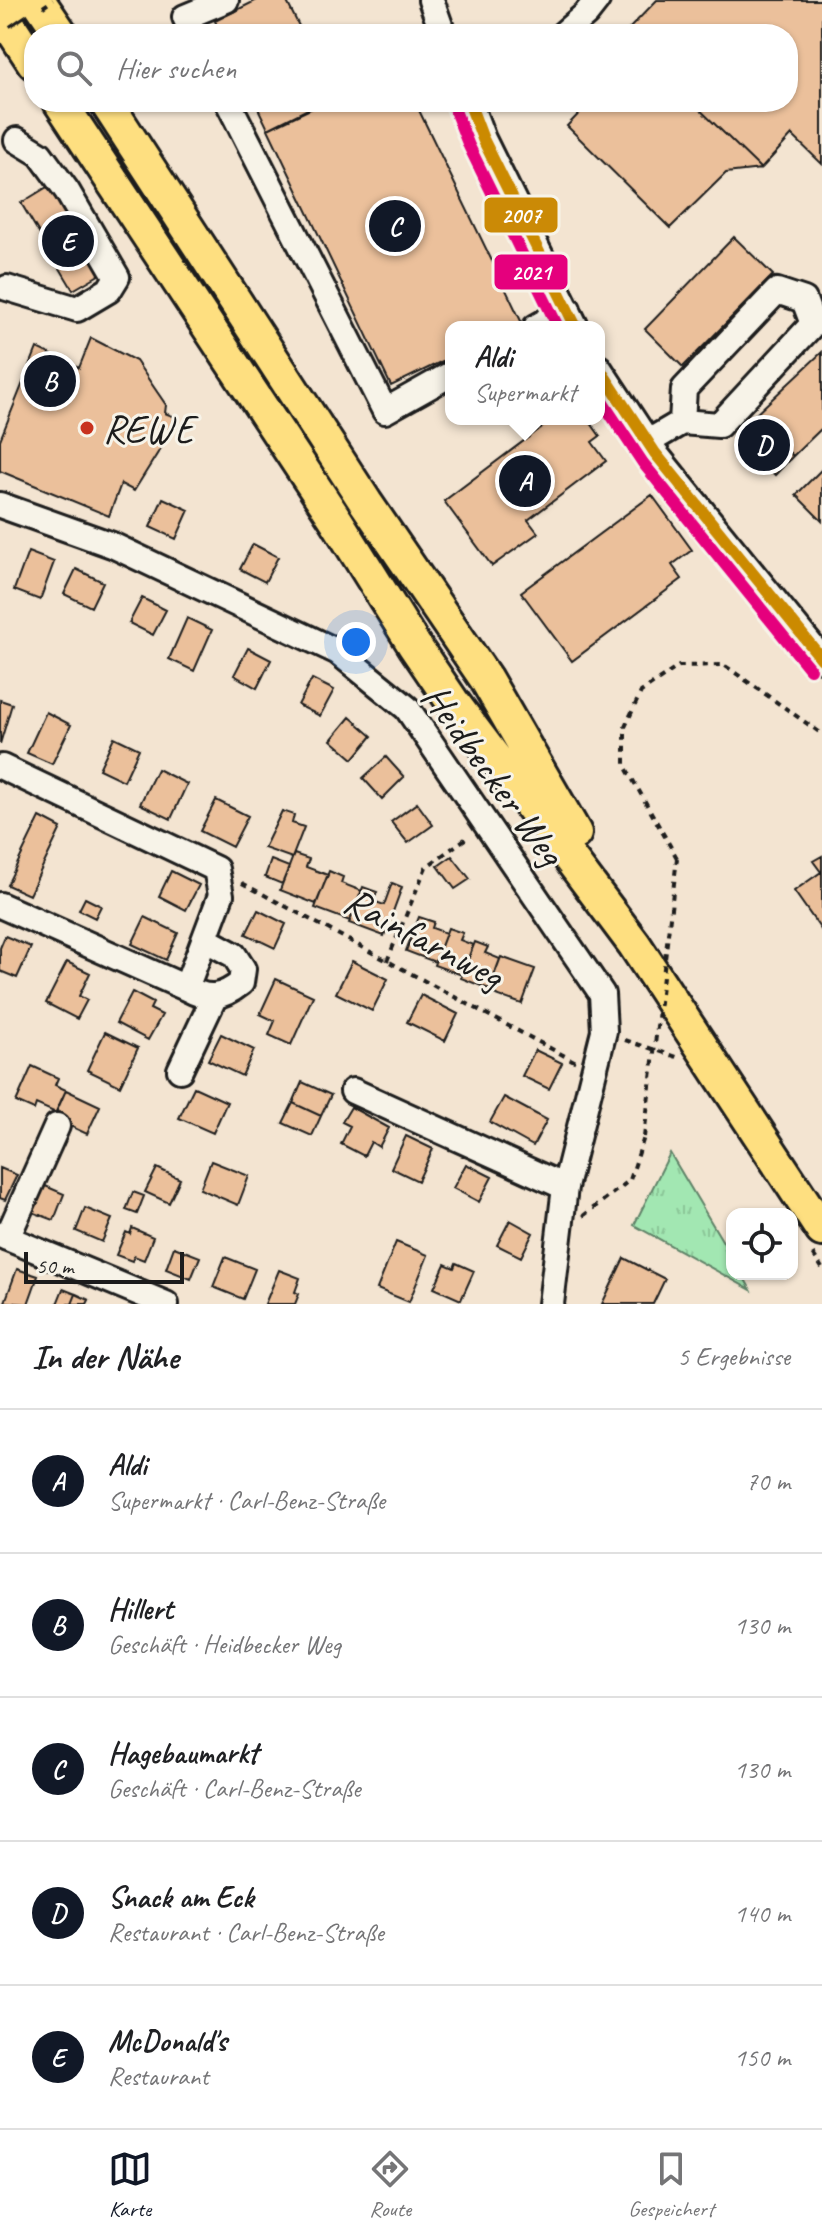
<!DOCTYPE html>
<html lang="de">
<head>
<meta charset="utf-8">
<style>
	:root { --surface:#fff; --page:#f6f6f6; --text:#202124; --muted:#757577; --line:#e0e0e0; --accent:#111827 }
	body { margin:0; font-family:Caveat,sans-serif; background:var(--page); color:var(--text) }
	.controls { position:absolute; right:24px; bottom:24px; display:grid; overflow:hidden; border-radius:16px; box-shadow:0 2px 6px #0004 }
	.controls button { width:72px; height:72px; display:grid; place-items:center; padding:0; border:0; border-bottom:2px solid var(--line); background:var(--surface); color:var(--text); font:40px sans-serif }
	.scale { position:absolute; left:24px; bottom:20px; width:160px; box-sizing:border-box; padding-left:8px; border:4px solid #1c1c1c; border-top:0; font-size:22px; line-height:28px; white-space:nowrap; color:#1c1c1c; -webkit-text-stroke:6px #f7f3e8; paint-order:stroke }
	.you { position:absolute; left:356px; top:642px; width:28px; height:28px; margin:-20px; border:6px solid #fff; border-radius:50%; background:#1a73e8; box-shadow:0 0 0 12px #1a73e833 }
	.badge { display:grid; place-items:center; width:52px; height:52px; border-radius:50%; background:var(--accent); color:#fff; font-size:26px; font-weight:700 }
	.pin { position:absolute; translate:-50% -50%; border:4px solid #fff; box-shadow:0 2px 8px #0006 }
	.popup { position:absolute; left:445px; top:321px; width:160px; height:104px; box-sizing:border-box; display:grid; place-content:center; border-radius:16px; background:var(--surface); filter:drop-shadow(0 2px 6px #0005); font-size:26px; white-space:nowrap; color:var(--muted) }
	.popup b { font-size:30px; color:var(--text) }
	.popup::after { content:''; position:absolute; left:50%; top:100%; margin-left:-16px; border:16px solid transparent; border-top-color:var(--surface) }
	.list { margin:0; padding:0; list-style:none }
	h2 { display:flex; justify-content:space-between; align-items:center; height:104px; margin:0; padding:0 32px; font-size:34px }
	h2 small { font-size:26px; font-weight:400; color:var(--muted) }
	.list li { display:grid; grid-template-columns:52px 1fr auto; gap:24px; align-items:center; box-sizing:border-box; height:144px; padding:0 32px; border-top:2px solid var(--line) }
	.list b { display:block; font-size:30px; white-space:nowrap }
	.list p { margin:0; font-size:26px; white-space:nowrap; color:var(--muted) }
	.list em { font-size:26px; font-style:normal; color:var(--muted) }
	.icon { flex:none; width:44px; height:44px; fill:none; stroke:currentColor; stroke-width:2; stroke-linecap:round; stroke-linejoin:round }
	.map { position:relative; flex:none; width:822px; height:1304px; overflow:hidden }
	.search { position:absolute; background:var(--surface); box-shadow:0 2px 6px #0004; left:24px; right:24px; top:24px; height:88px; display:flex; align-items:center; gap:20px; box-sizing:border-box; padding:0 28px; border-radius:32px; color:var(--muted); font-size:30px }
	.sheet { height:824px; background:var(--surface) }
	nav { display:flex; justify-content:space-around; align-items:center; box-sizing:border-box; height:112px; border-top:2px solid var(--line); background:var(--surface); font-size:22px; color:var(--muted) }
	nav a { display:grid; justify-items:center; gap:4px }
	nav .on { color:var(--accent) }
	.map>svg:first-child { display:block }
	.park { fill:url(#park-tufts); stroke:#5f8267; stroke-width:2 }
	.building { fill:#ebc09b; stroke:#1c1c1c; stroke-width:2 }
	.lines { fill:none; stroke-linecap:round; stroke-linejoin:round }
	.minor-casing { stroke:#1c1c1c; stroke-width:30 }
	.major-casing { stroke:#1c1c1c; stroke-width:38 }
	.path { stroke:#1c1c1c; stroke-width:4; stroke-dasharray:6 6; stroke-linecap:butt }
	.minor { stroke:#f7f3e8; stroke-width:24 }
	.major { stroke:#fedf80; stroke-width:32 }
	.major-bridge-casing { stroke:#1c1c1c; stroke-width:38; stroke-linecap:butt }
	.path-bridge { stroke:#1c1c1c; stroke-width:4; stroke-dasharray:6 6; stroke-linecap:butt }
	.major-bridge { stroke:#fedf80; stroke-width:32 }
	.bus-1-casing { stroke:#f7f3e8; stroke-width:18 }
	.bus-2-casing { stroke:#f7f3e8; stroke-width:18 }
	.bus-1 { stroke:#cb8a06; stroke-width:12 }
	.bus-2 { stroke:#e5007d; stroke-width:12 }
	.poi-dot { fill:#c8321e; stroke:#f7f3e8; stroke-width:3 }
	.labels { text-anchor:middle; stroke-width:6; stroke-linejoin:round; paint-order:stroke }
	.poi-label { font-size:40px; fill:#1c1c1c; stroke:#f7f3e8; text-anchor:start }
	.street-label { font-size:40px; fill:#1c1c1c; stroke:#f7f3e8 }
	.line-badge { stroke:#f7f3e8; stroke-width:3 }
	.badge-label { font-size:22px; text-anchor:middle; font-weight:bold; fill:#fff }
</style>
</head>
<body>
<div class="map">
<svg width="822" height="1304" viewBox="0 0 822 1304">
	<defs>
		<pattern id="park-tufts" width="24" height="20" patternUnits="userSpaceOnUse" patternTransform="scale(2)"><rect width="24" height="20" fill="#a2e7b2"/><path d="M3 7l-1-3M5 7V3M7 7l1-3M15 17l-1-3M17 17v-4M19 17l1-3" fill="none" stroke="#8bc698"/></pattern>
	</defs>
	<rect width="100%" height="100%" fill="#f3e4d1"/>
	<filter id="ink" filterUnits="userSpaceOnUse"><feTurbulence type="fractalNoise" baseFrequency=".0125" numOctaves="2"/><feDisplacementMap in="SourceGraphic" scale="16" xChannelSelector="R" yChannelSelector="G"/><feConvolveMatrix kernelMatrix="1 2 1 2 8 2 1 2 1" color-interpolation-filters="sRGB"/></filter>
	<g filter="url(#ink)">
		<path class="park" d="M670 1153 732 1257V1274H742L751 1290 634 1225Z"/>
		<path class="building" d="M257 0H286L303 34H221L215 21Z
			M657 0H822V164L792 135 761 169 692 102H788V34H624Z
			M255 102H322L268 129Z
			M325 102H415L522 323 513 327H451V357L391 386 268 129Z
			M590 102H692L761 169 726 173 670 228 567 126Z
			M52 184 109 269 73 290 21 203Z
			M734 237 773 275 683 367 645 329Z
			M91 338 136 361 166 405 165 413 175 417 164 443 134 491 121 484 109 516 0 471V440L37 348 79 368Z
			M822 352V428L793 456 754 416Z
			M754 416 793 456 775 475 734 435Z
			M553 419H588L600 436 592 442 606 461 528 520 538 533 492 566 444 501Z
			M822 469V521L796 495Z
			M652 495 692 550 672 565 682 579 572 661 521 592Z
			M163 498 189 510 176 539 150 527Z
			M253 544 278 557 265 582 240 569Z
			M28 552 54 562 40 600 14 590Z
			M76 569 103 582 91 607 64 594Z
			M142 598 166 610 153 635 129 623Z
			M187 618 212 630 194 671 169 659Z
			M248 648 271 660 257 688 234 675Z
			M312 679 334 690 320 716 298 705Z
			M0 700 12 704 0 744Z
			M46 712 71 725 52 764 27 753Z
			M350 717 372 736 353 759 331 740Z
			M114 737 139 749 124 781 99 769Z
			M386 757 404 777 382 799 363 778Z
			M157 769 187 784 171 819 140 804Z
			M216 800 248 816 232 847 200 831Z
			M417 803 433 825 408 843 391 822Z
			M282 811 294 815 292 823 304 827 292 858 264 848Z
			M40 817 61 828 29 895 7 885Z
			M294 854 309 859 306 867 328 875 316 904 280 890Z
			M452 856 470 879 455 889 438 866Z
			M822 856V931L794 891 821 872 813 861Z
			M271 860 289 867 282 884 265 877Z
			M171 871 199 885 186 910 159 896Z
			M329 871 343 877 341 883 362 891 350 921 315 908Z
			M392 883 402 887 384 936 349 923 363 887 377 892 373 901 384 905Z
			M85 898 101 906 95 918 79 910Z
			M258 910 286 924 275 948 246 934Z
			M145 917 178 933 166 960 132 944Z
			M419 917 434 922 432 928 446 933 435 962 406 951Z
			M448 928 463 933 460 940 473 945 462 975 434 965Z
			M5 936 31 947 17 978 0 971V948Z
			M475 942 488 947 485 953 500 959 489 989 461 978Z
			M501 957 535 969 522 1004 488 992Z
			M352 961 388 979 372 1011 336 993Z
			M67 962 90 973 79 996 87 1000 77 1019 46 1003Z
			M276 979 313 996 291 1045 269 1035 275 1021 260 1014Z
			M132 992 153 1003 150 1009 162 1015 148 1040 116 1023Z
			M421 995 458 1014 445 1041 407 1022Z
			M105 1032 138 1048 120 1086 87 1070Z
			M221 1034 254 1050 242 1076 208 1060Z
			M535 1050 562 1063 549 1089 522 1076Z
			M32 1066 58 1078 55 1085 66 1090 56 1113 36 1104 34 1110 16 1102Z
			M302 1082 331 1095 321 1116 293 1103Z
			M194 1087 227 1102 213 1133 179 1118Z
			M66 1090 100 1106 87 1134 53 1118Z
			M504 1097 547 1120 533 1146 490 1122Z
			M293 1103 321 1116 312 1136 283 1123Z
			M351 1107 389 1128 379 1147 371 1142 364 1156 341 1144 350 1126 342 1122Z
			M406 1136 433 1149 418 1181 391 1168Z
			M211 1161 249 1176 238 1205 200 1189Z
			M466 1164 492 1177 479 1202 453 1188Z
			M0 1168 17 1175 5 1200 0 1198Z
			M157 1168 180 1179 169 1203 145 1192Z
			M43 1185 64 1194 54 1220 32 1212Z
			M133 1192 144 1196 137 1214 126 1210Z
			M85 1208 112 1219 102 1242 76 1231Z
			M510 1220 533 1233 521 1257 497 1245Z
			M132 1228 153 1237 144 1260 134 1256 132 1261 116 1255 126 1232 130 1234Z
			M396 1242 428 1255 409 1302 377 1289Z
			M174 1247 200 1257 191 1279 166 1269Z
			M225 1257 255 1269 243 1299 213 1287Z
			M624 1258 665 1279 653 1304H602Z
			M456 1263 474 1271 461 1300 434 1288 445 1264 454 1268Z
			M17 1269 38 1276 28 1304 5 1302Z
			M279 1270 300 1278 295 1292 299 1294 295 1304H265Z
			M63 1289 76 1294 72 1304H57Z
			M76 1294 89 1300 87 1304H72Z"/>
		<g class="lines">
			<defs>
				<path id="minor" d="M431 0 443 34
					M193 34 185 17 226 0
					M563 34 586 14 597 0
					M228 102 385 411 451 374
					M469 102 483 139 576 327
					M7 288 77 309 109 290 117 277 67 191 40 154 17 140
					M536 327 568 309
					M599 368 655 453 822 659
					M648 442 682 422 719 425 813 324 804 300 777 291 684 389 682 422
					M0 505 112 545 338 652 407 708 602 994 604 1031 565 1187 551 1304
					M0 905 186 988 221 895 216 869 2 767
					M186 988C208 1000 221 999 241 983L243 969 234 955 212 943 203 945
					M180 1070 214 998
					M353 1091 565 1187
					M0 1235 166 1304
					M7 1238 57 1126"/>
				<path id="major" d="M38 0 61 34
					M0 11 34 63
					M60 102 336 520 414 645 452 701 634 944 822 1230
					M106 102 366 503 486 679 575 833"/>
			</defs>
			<use href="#minor" class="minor-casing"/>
			<use href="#major" class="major-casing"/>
			<path class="path" d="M677 858 625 766V727L641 692 679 666 724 665 822 734
				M242 883 576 1062
				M387 961 426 867 468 837
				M625 1040 677 1057
				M583 1216 630 1180 644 1137
				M813 1254 822 1268"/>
			<use href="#minor" class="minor"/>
			<use href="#major" class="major"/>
			<defs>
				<path id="major-bridge" d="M0 12 18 0"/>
			</defs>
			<use href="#major-bridge" class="major-bridge-casing"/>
			<path class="path-bridge" d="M43 7 53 0
				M644 1137 677 858"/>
			<use href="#major-bridge" class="major-bridge"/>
			<defs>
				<path id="bus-1" d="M469 102 483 139 576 327
					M599 368 655 453 822 659"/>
				<path id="bus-2" d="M454 108 469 146 558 327
					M599 397 643 463 810 669"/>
			</defs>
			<use href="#bus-1" class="bus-1-casing"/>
			<use href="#bus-2" class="bus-2-casing"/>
			<use href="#bus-1" class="bus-1"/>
			<use href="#bus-2" class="bus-2"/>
		</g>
	</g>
	<circle class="poi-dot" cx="87" cy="428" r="8"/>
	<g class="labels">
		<g class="poi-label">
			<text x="103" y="442">REWE</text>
		</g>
		<g class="street-label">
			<text transform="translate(494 774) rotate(54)" y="14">Heidbecker Weg</text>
			<text transform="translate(424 937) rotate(28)" y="14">Rainfarnweg</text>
		</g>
	</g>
	<g class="line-badge">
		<rect x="483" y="196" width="76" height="38" rx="8" fill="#cb8a06"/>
		<rect x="493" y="253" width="76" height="38" rx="8" fill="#e5007d"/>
	</g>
	<g class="badge-label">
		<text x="521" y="223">2007</text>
		<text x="531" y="280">2021</text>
	</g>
</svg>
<div class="controls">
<button><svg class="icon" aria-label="locate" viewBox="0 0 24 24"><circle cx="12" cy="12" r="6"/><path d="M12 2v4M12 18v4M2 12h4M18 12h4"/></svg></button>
</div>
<div class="scale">50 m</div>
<div class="you"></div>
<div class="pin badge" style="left:525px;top:481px">A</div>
<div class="popup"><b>Aldi</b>Supermarkt</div>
<div class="pin badge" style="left:50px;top:381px">B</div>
<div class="pin badge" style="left:395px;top:226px">C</div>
<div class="pin badge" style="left:764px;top:445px">D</div>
<div class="pin badge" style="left:68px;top:241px">E</div>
<div class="search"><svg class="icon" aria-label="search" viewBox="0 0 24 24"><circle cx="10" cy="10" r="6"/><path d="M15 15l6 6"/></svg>Hier suchen</div>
</div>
<section class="sheet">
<h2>In der Nähe<small>5 Ergebnisse</small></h2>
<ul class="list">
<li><span class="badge">A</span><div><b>Aldi</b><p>Supermarkt · Carl-Benz-Straße</p></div><em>70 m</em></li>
<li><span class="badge">B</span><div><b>Hillert</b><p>Geschäft · Heidbecker Weg</p></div><em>130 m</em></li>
<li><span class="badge">C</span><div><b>Hagebaumarkt</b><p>Geschäft · Carl-Benz-Straße</p></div><em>130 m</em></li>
<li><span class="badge">D</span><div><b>Snack am Eck</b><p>Restaurant · Carl-Benz-Straße</p></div><em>140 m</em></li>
<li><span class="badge">E</span><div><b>McDonald's</b><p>Restaurant</p></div><em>150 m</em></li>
</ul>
</section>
<nav>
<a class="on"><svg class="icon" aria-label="map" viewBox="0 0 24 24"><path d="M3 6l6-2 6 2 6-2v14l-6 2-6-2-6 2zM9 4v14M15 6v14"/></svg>Karte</a>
<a><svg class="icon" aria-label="directions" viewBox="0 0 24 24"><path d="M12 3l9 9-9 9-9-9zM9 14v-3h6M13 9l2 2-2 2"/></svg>Route</a>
<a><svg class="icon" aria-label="saved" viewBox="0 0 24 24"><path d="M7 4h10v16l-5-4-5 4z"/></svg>Gespeichert</a>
</nav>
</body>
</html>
